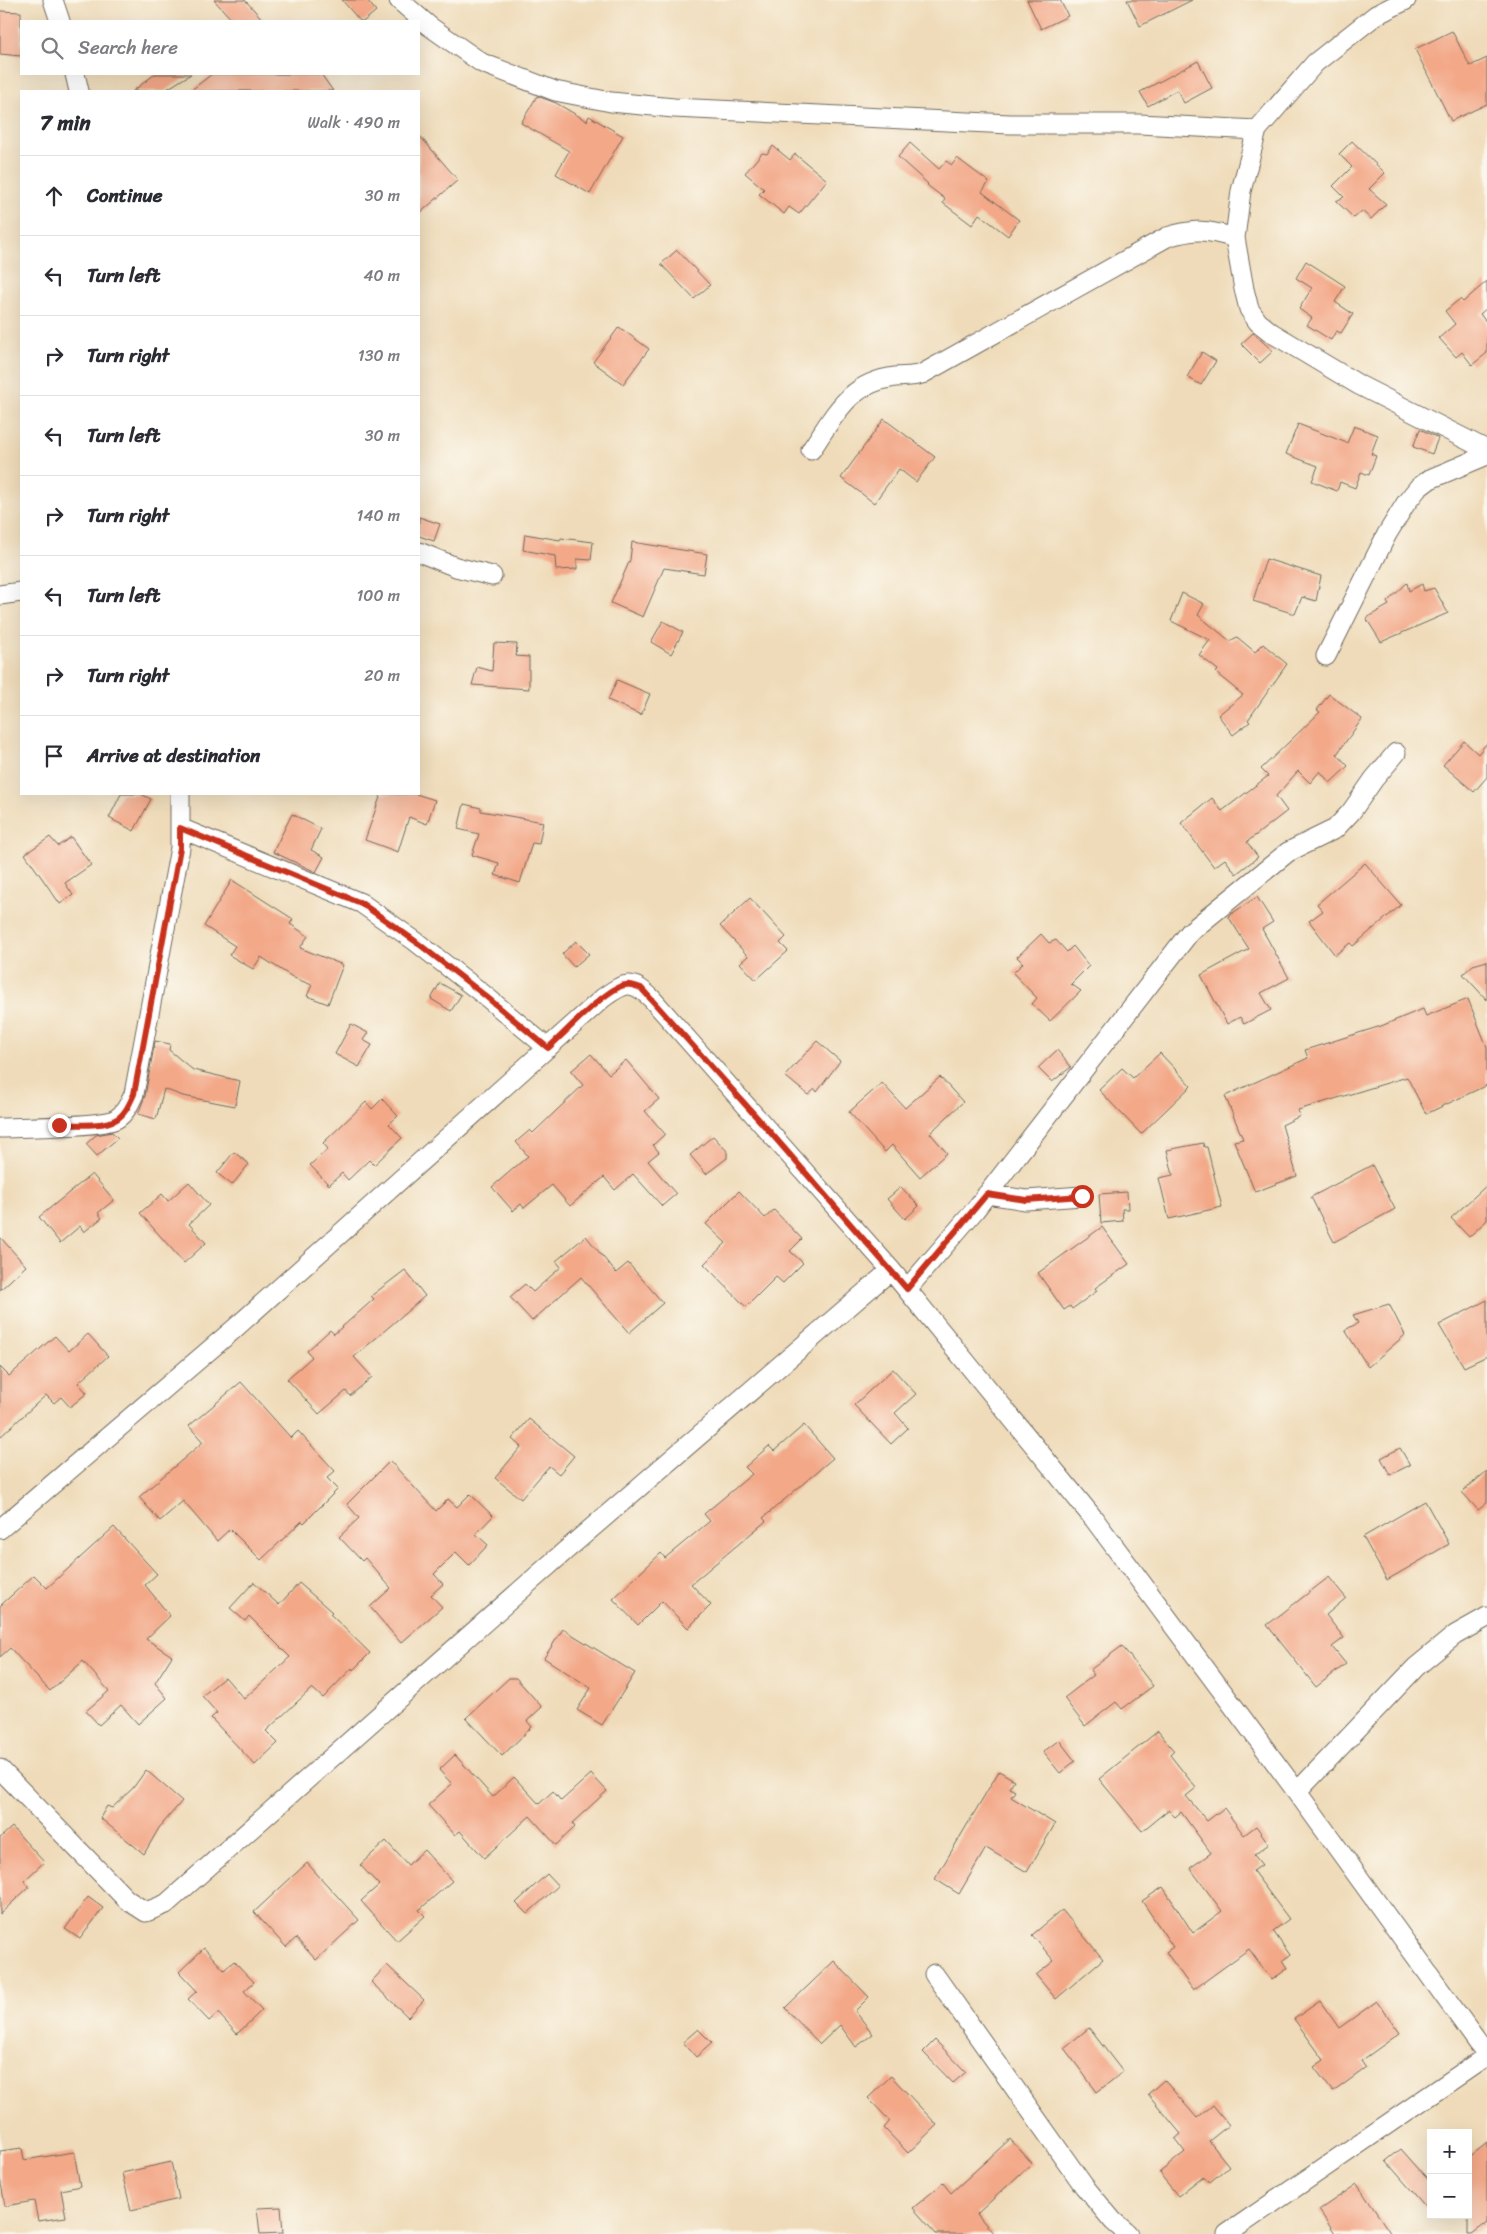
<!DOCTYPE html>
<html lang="en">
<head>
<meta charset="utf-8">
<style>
	:root { --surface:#fff; --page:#f2f2f3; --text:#2b2b33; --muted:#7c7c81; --line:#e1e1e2 }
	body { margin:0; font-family:Sriracha,sans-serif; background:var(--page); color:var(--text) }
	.controls { position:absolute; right:15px; bottom:15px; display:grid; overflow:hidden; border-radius:0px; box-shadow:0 5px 20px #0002 }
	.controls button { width:45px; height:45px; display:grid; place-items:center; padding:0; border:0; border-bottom:1px solid var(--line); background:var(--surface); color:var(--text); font:25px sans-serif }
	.stop { position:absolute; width:15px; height:15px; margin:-11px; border:4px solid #c8321e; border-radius:50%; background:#fff }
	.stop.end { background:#c8321e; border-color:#fff; box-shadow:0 1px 5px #0008 }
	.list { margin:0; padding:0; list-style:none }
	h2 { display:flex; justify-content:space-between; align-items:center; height:65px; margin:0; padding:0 20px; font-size:21px }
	h2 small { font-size:16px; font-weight:400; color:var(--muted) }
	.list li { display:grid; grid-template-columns:32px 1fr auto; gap:15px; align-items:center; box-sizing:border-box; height:80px; padding:0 20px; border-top:1px solid var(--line) }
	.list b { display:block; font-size:19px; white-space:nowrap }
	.list em { font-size:16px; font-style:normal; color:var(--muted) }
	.icon { flex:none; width:28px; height:28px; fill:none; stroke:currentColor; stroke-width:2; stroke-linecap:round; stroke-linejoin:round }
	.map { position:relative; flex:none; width:1487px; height:2234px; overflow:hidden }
	.search { position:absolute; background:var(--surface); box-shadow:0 5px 20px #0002; left:20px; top:20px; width:400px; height:55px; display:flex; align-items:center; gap:12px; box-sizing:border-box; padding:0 18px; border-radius:0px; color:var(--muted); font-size:19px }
	.panel { position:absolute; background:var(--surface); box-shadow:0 5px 20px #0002; left:20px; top:90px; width:400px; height:705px; border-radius:0px }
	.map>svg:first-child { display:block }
	.building { fill:#f3a888 }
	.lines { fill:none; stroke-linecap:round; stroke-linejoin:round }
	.street-casing { stroke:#70695d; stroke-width:21 }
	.street { stroke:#fff; stroke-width:19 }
	.route { stroke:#c8321e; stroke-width:6 }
</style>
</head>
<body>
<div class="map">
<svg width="1487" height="2234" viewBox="0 0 1487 2234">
	<rect width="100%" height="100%" fill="#fbf7ec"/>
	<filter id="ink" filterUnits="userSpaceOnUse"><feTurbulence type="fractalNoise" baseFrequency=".02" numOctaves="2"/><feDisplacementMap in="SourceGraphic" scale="10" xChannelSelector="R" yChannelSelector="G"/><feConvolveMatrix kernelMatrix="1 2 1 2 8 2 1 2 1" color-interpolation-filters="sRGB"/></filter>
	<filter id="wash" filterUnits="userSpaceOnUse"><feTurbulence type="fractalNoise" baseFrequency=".0096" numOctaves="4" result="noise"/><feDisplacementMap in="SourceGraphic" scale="20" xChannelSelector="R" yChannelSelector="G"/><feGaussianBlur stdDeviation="1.12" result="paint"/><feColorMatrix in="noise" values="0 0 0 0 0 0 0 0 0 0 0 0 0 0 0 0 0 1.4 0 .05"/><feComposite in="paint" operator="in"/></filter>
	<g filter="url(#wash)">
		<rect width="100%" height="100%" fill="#efdbb9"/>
		<g id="blocks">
			<path class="building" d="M214 0H245L264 21H233Z
				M342 0H367L376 11 364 21H360Z
				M1027 0H1060L1068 16 1041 29Z
				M1127 0H1192L1140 26Z
				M0 11 21 12V56L0 54Z
				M1452 31 1470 66 1487 58V104L1451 121 1415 49Z
				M1198 61 1212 88 1184 103 1177 90 1148 106 1140 92Z
				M155 74H191L164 91H133Z
				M212 74H321L333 91H190Z
				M537 96 556 103 587 121 589 116 623 136 590 194 556 174 569 151 521 123Z
				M419 135 458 180 419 214Z
				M1352 141 1385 173 1369 189 1386 204 1371 219 1362 211 1354 218 1336 201 1344 197 1333 186 1352 167 1339 154Z
				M910 143 939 169 946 161 952 165 957 158 989 182 982 192 1019 220 1008 236 979 214 972 225 943 203 945 199 927 185 928 184 898 157Z
				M773 146 790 160 795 154 827 180 799 214 789 207 784 214 759 194 764 189 745 173 762 153 767 154Z
				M677 250 710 285 694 299 661 264Z
				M1306 261 1345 286 1335 302 1353 314 1341 333 1336 331 1331 340 1307 325 1312 318 1299 309 1312 288 1296 278Z
				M1487 281V308L1480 314 1487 323V353L1472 365 1462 352 1456 357 1439 338 1455 324 1445 311 1460 299 1463 302Z
				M619 327 649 349 623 384 593 362Z
				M1253 333 1273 351 1260 363 1241 344Z
				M1202 352 1216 361 1201 385 1187 377Z
				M884 419 935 457 916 482 899 469 874 503 841 478Z
				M1298 424 1347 443 1354 426 1378 435 1371 454 1376 456 1369 475 1361 472 1355 488 1340 482 1337 491 1312 481 1318 466 1286 454Z
				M1420 429 1438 438 1432 454 1413 447Z
				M419 517 440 524 434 541 419 536Z
				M525 534 560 540 561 538 593 542 591 560 577 559V569L556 570 555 556 523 550Z
				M632 542 707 554 704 574 664 568 643 617 611 603 630 560Z
				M1266 559 1321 576 1316 601 1302 597 1295 614 1253 601Z
				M1407 583 1409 591 1422 584 1424 591 1434 588 1448 613 1381 642 1366 618 1389 605 1387 602Z
				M1182 593 1204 604 1198 615 1230 641 1237 637 1255 652 1263 644 1287 664 1248 720 1250 722 1233 735 1218 715 1243 695 1216 673 1218 670 1199 655 1210 640 1171 621Z
				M663 621 683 632 671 654 651 642Z
				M494 643 517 644 516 656 529 657V689L472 685 477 667 492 671Z
				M617 680 650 694 641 715 608 700Z
				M1329 694 1362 719 1337 754 1348 766 1330 783 1320 771 1310 783 1298 771 1276 796 1287 811 1247 842 1258 857 1236 874 1225 859 1214 867 1181 823 1212 798 1222 811 1268 776 1261 769 1320 712 1317 710Z
				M1464 741 1478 754 1487 743V777L1474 792 1443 765Z
				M121 794H141L151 799 134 831 109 818Z
				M381 794H416L435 800 427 824 409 817 398 852 365 840Z
				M464 804 481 808V811L543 822 539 844 532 843 520 883 495 875 499 863 472 855 479 834 458 829Z
				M292 814 321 829 311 850 324 857 316 872 273 852Z
				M50 837 58 846 71 837 91 865 65 883 73 895 60 904 25 854Z
				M1365 863 1401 905 1353 946 1350 943 1335 955 1309 921 1323 911 1317 904Z
				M232 880 293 919 290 924 308 936 300 948 343 965 328 1004 307 996 312 985 294 978 261 957 253 969 229 955 235 946 204 926Z
				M1257 897 1273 922 1262 929 1289 978 1261 993 1271 1010 1244 1024 1240 1017 1227 1024 1201 975 1249 949 1228 916Z
				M750 898 786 937 780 943 788 951 756 980 740 963 748 956 720 926Z
				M1041 934 1049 943 1056 940 1067 952 1073 946 1089 966 1071 984 1081 991 1050 1021 1032 1004 1037 998 1013 973 1023 963 1017 957Z
				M576 941 589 954 574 967 562 954Z
				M1487 961V1000L1463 974 1473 965Z
				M440 983 461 995 451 1011 431 999Z
				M1468 999 1487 1047V1085L1426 1114 1407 1077 1298 1110 1300 1116 1282 1125 1297 1176 1255 1192 1234 1141 1243 1139 1225 1096 1308 1058 1305 1050 1381 1026 1423 1009 1426 1016Z
				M351 1024 368 1033 363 1040 372 1045 359 1067 335 1054Z
				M155 1041 170 1044 169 1050 193 1070 240 1081 235 1106 183 1096 164 1089 156 1119 138 1114 145 1096Z
				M817 1041 840 1061 817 1092 815 1089 808 1095 785 1076Z
				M1057 1050 1071 1067 1052 1082 1038 1068Z
				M1160 1053 1191 1086 1141 1134 1099 1090 1122 1068 1133 1078Z
				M591 1054 609 1074 626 1060 659 1099 645 1111 665 1134 653 1145 659 1152 648 1161 676 1194 662 1206 633 1174 615 1190 604 1177 570 1206 552 1185 524 1208 521 1204 513 1211 492 1187 528 1156 516 1142 530 1130 533 1133 583 1085 571 1071Z
				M940 1077 963 1102 930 1133 947 1153 920 1177 892 1145 885 1152 849 1112 882 1083 905 1108Z
				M382 1099 398 1116 389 1124 402 1138 374 1165 369 1160 348 1180 342 1173 329 1185 310 1165 328 1149 323 1143 366 1102 372 1109Z
				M112 1132 118 1138 97 1156 86 1144 96 1135Z
				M713 1136 727 1151V1158L706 1174 690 1155Z
				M1203 1143 1204 1147H1207L1222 1207 1169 1219 1159 1178 1173 1175 1167 1150Z
				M234 1152 249 1164 232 1185 217 1173Z
				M1372 1165 1395 1209 1334 1242 1311 1197Z
				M92 1174 114 1200 98 1213 102 1218 84 1232 80 1226 60 1243 39 1217Z
				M189 1182 209 1205 189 1224 206 1243 184 1263 140 1213 162 1194 168 1201Z
				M1487 1185V1220L1469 1237 1451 1218Z
				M901 1187 919 1206 905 1219 887 1199Z
				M739 1191 765 1218 774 1210 802 1239 790 1251 803 1263 783 1283 776 1277 746 1307 704 1264 726 1243 706 1224Z
				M1127 1192 1128 1209H1122L1123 1221 1101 1223 1099 1194Z
				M1102 1227 1129 1264 1095 1288 1097 1291 1072 1309 1070 1306 1064 1310 1038 1273Z
				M586 1236 616 1273 628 1263 663 1303 629 1333 581 1277 532 1321 510 1297 525 1284 533 1292 561 1267 556 1261Z
				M0 1237 26 1266 0 1290Z
				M405 1270 425 1296 354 1357 372 1377 350 1396 346 1391 319 1414 287 1379 312 1357 307 1351 330 1330 334 1334 374 1299 371 1296Z
				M1487 1300V1356L1464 1367 1439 1325Z
				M1389 1304 1405 1335 1368 1367 1345 1330 1358 1323 1353 1315Z
				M88 1334 108 1356 78 1383 87 1393 70 1407 61 1397 54 1403 46 1395 0 1437V1367L9 1376 55 1336 69 1351Z
				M893 1369 916 1394 895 1413 908 1428 891 1444 854 1405Z
				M241 1382 291 1438 298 1431 335 1471 327 1478 338 1489 304 1523 302 1521 261 1560 230 1529 217 1541 183 1501 160 1521 139 1497 203 1442 189 1426Z
				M529 1419 574 1456 559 1474 549 1466 521 1499 495 1478 521 1447 512 1439Z
				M804 1425 833 1458 763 1518 766 1521 691 1584 711 1605 688 1628 662 1601 638 1625 613 1599 661 1553 665 1558 710 1521 704 1514 752 1474 745 1467 769 1446 774 1451Z
				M1400 1448 1410 1465 1390 1475 1381 1458Z
				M390 1461 436 1511 448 1499 457 1507 470 1494 493 1516 476 1534 488 1545 469 1565 456 1552 434 1574 443 1584 431 1595 442 1607 401 1643 370 1607 391 1588 365 1558 362 1561 339 1537 359 1518 347 1504Z
				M1487 1471V1503L1478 1510 1462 1492Z
				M1425 1501 1449 1544 1387 1580 1363 1537Z
				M114 1527 157 1574 145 1585 170 1616 146 1639 172 1656 155 1683 167 1698 138 1724 121 1705 99 1725 86 1711 109 1691 83 1661 50 1691 10 1648 0 1657V1606L34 1575 47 1588Z
				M1329 1577 1346 1598 1326 1615 1344 1638 1332 1647 1346 1664 1316 1687 1267 1625Z
				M254 1582 279 1605 299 1583 332 1612 330 1614 370 1653 353 1670 352 1668 323 1698 312 1688 266 1731 278 1743 255 1765 211 1718 217 1713 202 1696 225 1677 244 1699 290 1657 249 1616 245 1621 230 1608Z
				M563 1629 635 1673 602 1725 577 1710 591 1688 544 1658Z
				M1122 1646 1153 1686 1122 1709 1116 1702 1085 1726 1064 1698 1094 1675 1090 1670Z
				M509 1678H516L542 1707 527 1721 532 1727 502 1756 466 1718Z
				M1158 1731 1174 1751 1170 1755 1196 1788 1186 1796 1207 1821 1224 1808 1244 1835 1256 1826 1269 1844 1254 1855 1262 1865 1253 1871 1289 1919 1273 1931 1290 1955 1283 1960 1288 1968 1272 1980 1249 1949 1193 1990 1166 1952 1173 1947 1142 1901 1163 1887 1193 1933 1222 1911 1190 1868 1211 1853 1181 1812 1175 1817 1168 1810 1142 1831 1099 1779Z
				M1059 1740 1075 1761 1060 1773 1043 1752Z
				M455 1755 493 1797 514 1777 539 1804 553 1791 561 1801 591 1774 607 1791 572 1823 575 1827 556 1845 530 1816 484 1858 460 1831 455 1835 428 1805 452 1784 439 1770Z
				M146 1770 182 1801 159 1828 144 1854 100 1818 107 1806 112 1808 133 1788Z
				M999 1771 1014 1780 1009 1788 1015 1791 1011 1797 1055 1824 1027 1872 986 1848 959 1894 935 1879Z
				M12 1827 44 1862 24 1881 29 1887 0 1914V1838Z
				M386 1841 408 1865 424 1850 452 1881 419 1910 425 1916 397 1941 361 1901 379 1885 360 1865Z
				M307 1863 359 1920 316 1960 296 1938 286 1947 254 1912Z
				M547 1874 558 1886 527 1914 516 1903Z
				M88 1897 103 1908 80 1939 65 1929Z
				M1062 1910 1103 1959 1056 1999 1036 1975 1054 1961 1032 1935Z
				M204 1948 224 1970 234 1961 254 1982 244 1991 262 2010 237 2034 218 2013 209 2021 188 1999 197 1991 179 1972Z
				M834 1961 869 1997 855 2011 873 2034 856 2047 840 2025 820 2044 785 2008Z
				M387 1965 424 2000 408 2017 371 1982Z
				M1320 2001 1339 2028 1377 2001 1400 2033 1361 2061 1366 2068 1333 2092 1314 2067 1324 2060 1294 2019Z
				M1089 2028 1123 2072 1097 2092 1064 2048Z
				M698 2029 712 2043 696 2057 683 2042Z
				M935 2040 966 2072 953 2083 923 2052Z
				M891 2076 937 2125 908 2153 884 2128 890 2121 868 2098Z
				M1164 2080 1197 2118 1213 2105 1229 2125 1209 2141 1229 2166 1210 2182 1202 2177 1178 2196 1159 2173 1185 2152 1175 2139 1181 2134 1148 2094Z
				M1010 2139 1032 2163 977 2214 994 2234H936L913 2208 943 2183 951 2193Z
				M1487 2142V2223L1472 2234H1468V2157Z
				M22 2148 24 2160 74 2152 80 2186 61 2190 66 2217 38 2221 34 2201 5 2206 0 2178V2151Z
				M1401 2149 1431 2183V2213L1386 2161Z
				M171 2162 179 2199 131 2210 122 2173Z
				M1357 2184 1363 2193 1391 2234H1335L1319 2210Z
				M281 2207 283 2233 260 2234 257 2208Z"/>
		</g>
	</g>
	<g filter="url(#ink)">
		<use href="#blocks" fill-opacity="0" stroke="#70695d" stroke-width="1"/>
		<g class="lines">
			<defs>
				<path id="street" d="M53 0 60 21
					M399 0 429 26 482 63 555 91 611 102 674 108 1010 124H1139L1257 130
					M1406 0 1376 15 1315 63 1257 130 1241 191 1235 238 1244 289 1249 309 1258 322 1272 333 1359 385 1487 450
					M75 74 79 91
					M811 450C835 415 848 383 895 377 905 376 912 377 922 374L1167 237C1195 229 1206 229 1235 238
					M419 552 456 567 492 576
					M0 595 21 592
					M1326 656 1387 534 1406 503 1418 488 1430 479 1487 455
					M180 828 361 903 415 941 483 994 548 1048
					M0 1128C21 1127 103 1127 116 1119 125 1114 130 1103 134 1094L180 848V794
					M987 1194 1026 1200 1082 1196
					M907 1289 975 1210 1190 932 1288 852 1335 829 1351 812 1374 779 1396 753
					M0 1529 233 1330 603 998C625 982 632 979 652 999L891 1270 1094 1519 1297 1792 1487 2055
					M0 1769 127 1900 146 1912 166 1904 565 1551 891 1270
					M1297 1792 1416 1667 1455 1635 1487 1617
					M934 1974 1084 2186 1113 2221 1128 2234
					M1227 2234 1487 2056"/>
			</defs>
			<use href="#street" class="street-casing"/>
			<use href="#street" class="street"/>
		</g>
	</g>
	<g class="lines" filter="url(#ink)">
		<path class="route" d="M59 1125C76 1124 100 1127 115 1120 125 1115 130 1103 134 1094L180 848V828L361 903 415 941 483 994 548 1048C567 1031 597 998 619 987 626 983 633 985 641 988L770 1132 907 1289 987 1194 1026 1200 1082 1196"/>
	</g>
</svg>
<div class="controls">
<button>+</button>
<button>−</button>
</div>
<div class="stop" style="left:1082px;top:1196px"></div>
<div class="stop end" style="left:59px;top:1125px"></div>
<div class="search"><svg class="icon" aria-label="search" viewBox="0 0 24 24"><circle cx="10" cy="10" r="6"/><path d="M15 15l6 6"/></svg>Search here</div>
<section class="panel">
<h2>7 min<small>Walk · 490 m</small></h2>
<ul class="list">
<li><svg class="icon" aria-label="ahead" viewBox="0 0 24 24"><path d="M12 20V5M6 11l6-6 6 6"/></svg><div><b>Continue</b></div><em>30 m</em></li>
<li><svg class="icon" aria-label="left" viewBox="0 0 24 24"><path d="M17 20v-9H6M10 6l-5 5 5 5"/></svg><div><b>Turn left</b></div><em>40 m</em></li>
<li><svg class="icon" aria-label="right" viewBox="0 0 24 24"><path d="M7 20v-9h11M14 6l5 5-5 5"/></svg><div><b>Turn right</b></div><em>130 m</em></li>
<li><svg class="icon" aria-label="left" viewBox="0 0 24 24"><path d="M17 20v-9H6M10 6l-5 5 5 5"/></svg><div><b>Turn left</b></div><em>30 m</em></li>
<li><svg class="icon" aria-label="right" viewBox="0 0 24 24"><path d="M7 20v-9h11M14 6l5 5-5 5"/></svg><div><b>Turn right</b></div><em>140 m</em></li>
<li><svg class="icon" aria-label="left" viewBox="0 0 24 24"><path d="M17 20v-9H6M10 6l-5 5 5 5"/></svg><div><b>Turn left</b></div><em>100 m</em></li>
<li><svg class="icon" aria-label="right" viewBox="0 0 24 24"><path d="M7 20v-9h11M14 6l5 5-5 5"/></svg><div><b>Turn right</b></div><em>20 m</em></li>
<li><svg class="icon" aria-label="arrive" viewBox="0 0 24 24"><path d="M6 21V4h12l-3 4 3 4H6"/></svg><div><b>Arrive at destination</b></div></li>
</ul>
</section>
</div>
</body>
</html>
